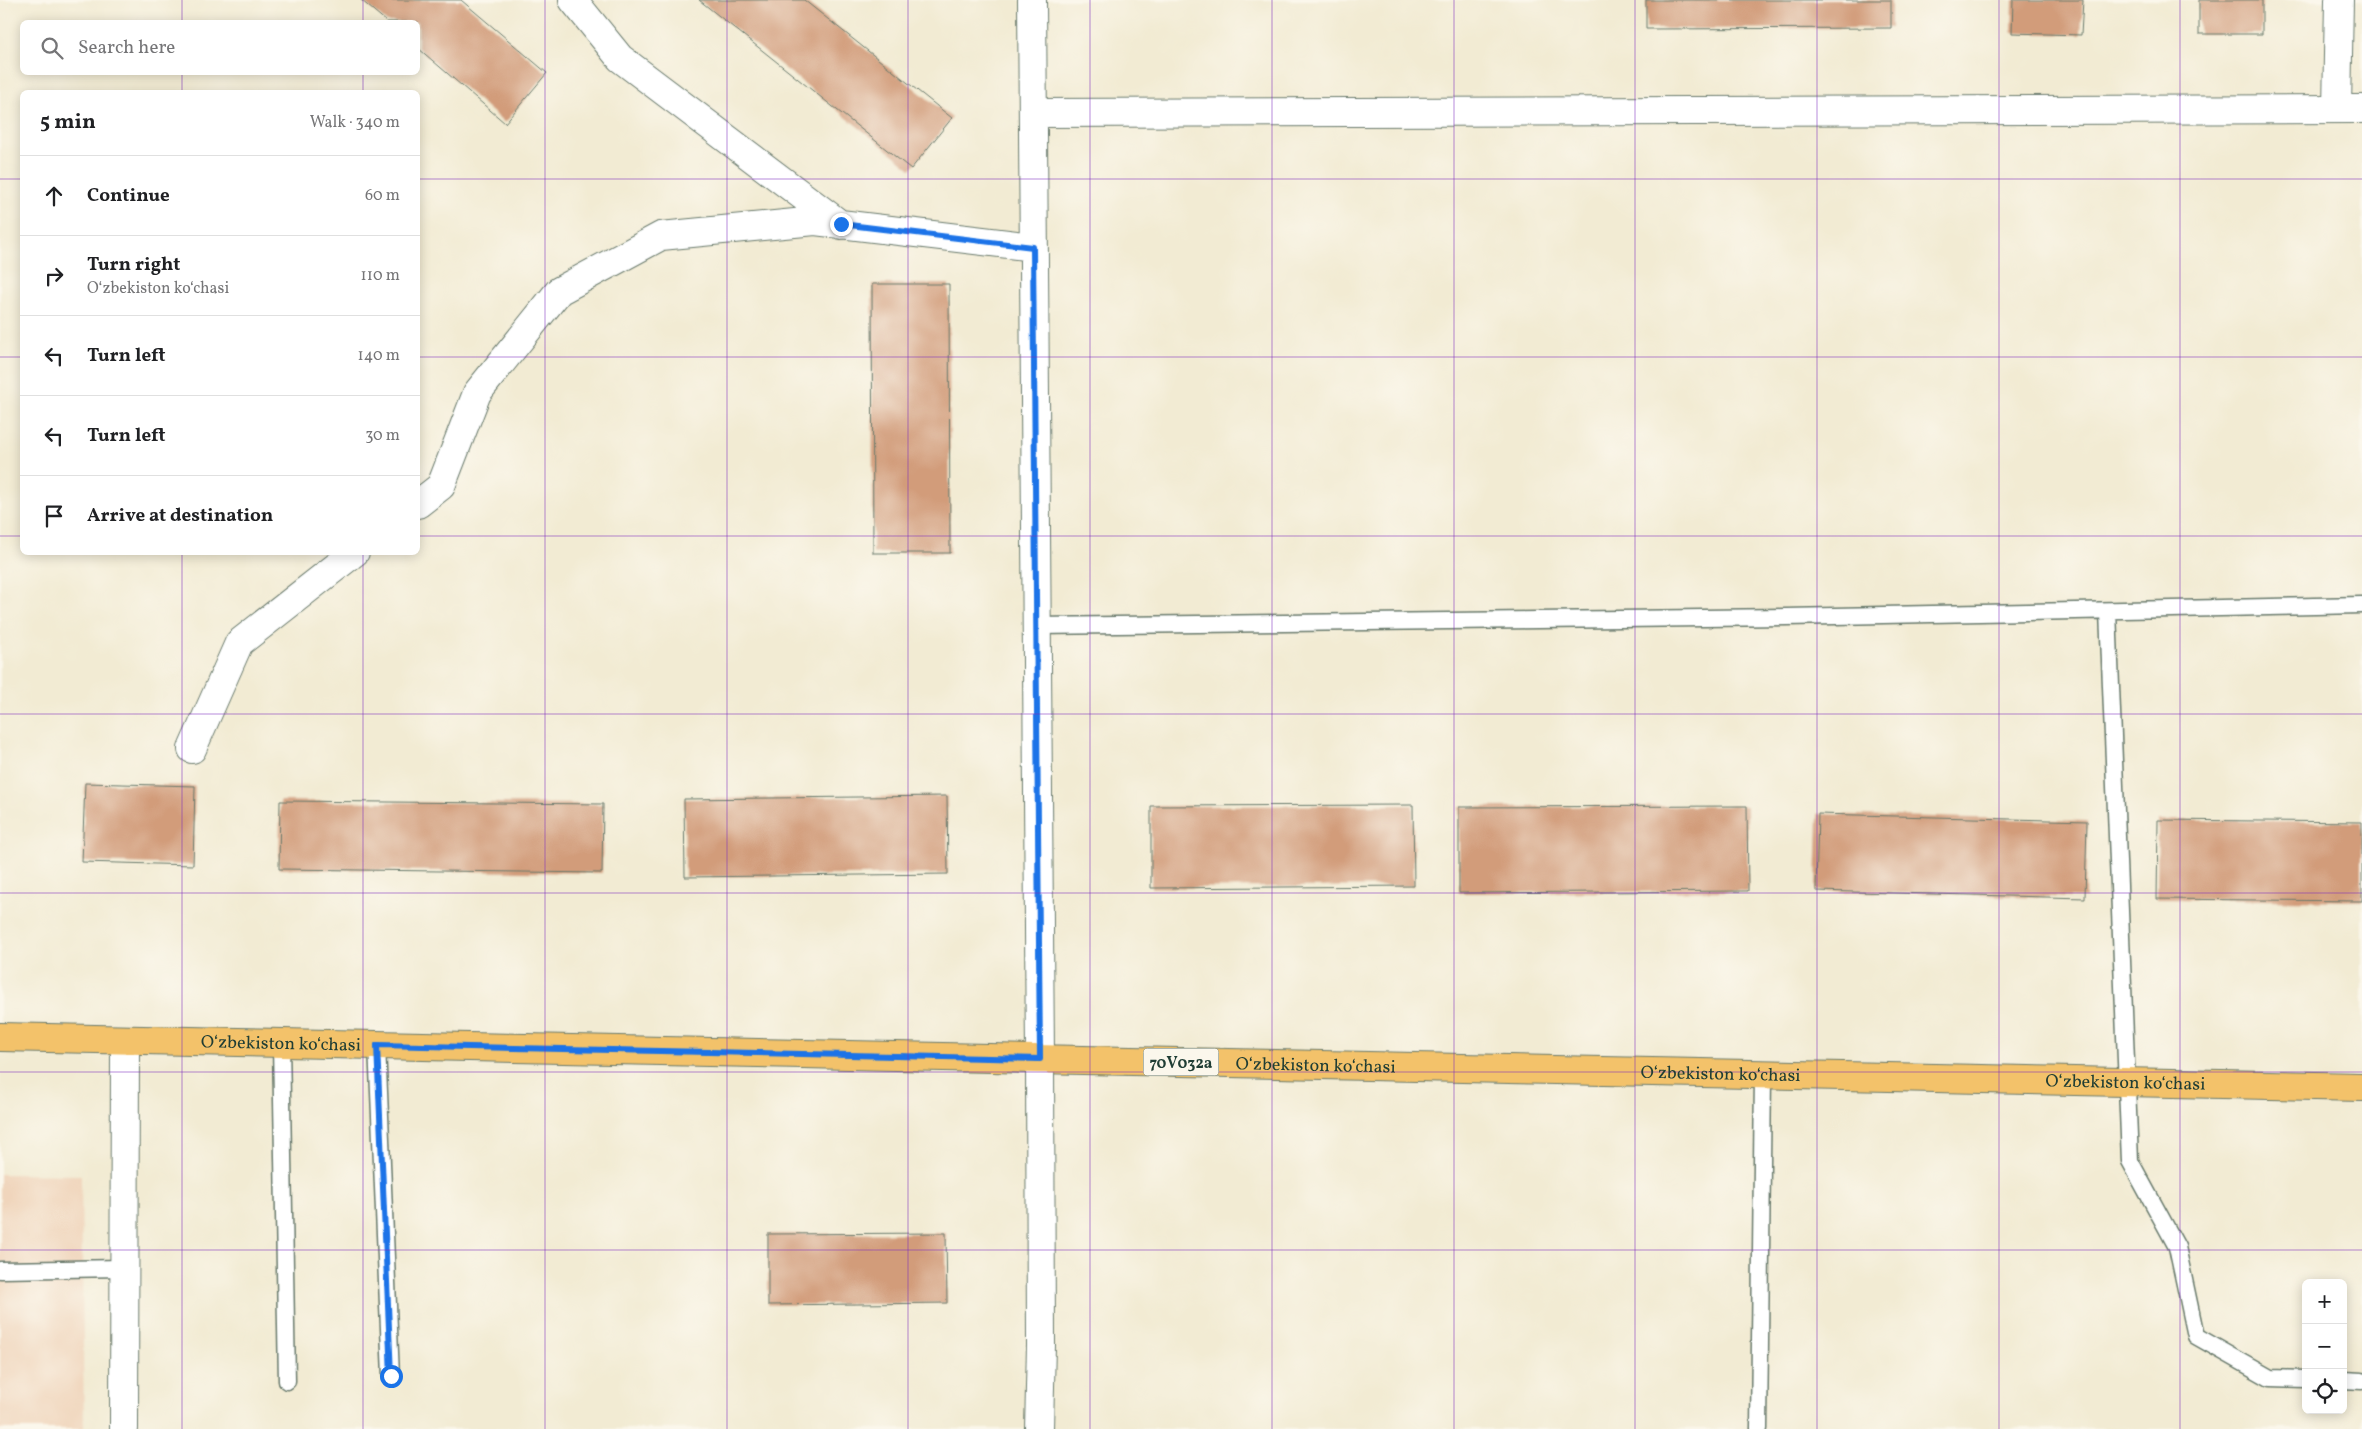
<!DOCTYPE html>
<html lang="en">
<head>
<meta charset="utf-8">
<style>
	:root { --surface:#fff; --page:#f2f2f2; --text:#202124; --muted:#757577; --line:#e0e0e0 }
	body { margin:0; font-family:Vollkorn,serif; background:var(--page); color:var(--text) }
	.controls { position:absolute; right:15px; bottom:15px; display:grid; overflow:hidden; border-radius:8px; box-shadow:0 2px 12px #0003 }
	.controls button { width:45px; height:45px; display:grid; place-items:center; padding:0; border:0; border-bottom:1px solid var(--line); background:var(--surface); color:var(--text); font:25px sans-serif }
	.stop { position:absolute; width:15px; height:15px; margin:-11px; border:4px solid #1a73e8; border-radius:50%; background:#fff }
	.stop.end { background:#1a73e8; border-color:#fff; box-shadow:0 1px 5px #0008 }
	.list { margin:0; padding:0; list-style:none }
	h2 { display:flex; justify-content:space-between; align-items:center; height:65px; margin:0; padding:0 20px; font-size:21px }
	h2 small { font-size:16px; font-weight:400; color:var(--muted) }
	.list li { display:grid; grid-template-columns:32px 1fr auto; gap:15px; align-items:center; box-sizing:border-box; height:80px; padding:0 20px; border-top:1px solid var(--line) }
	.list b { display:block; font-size:19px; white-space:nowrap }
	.list p { margin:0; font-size:16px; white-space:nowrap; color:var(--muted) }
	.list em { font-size:16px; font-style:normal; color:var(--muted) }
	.icon { flex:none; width:28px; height:28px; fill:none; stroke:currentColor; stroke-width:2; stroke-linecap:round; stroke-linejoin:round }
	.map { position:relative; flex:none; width:2362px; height:1429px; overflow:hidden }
	.search { position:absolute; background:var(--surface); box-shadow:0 2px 12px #0003; left:20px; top:20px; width:400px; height:55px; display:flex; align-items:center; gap:12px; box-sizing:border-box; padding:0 18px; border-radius:8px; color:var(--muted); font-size:19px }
	.panel { position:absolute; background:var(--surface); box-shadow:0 2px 12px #0003; left:20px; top:90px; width:400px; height:465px; border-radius:8px }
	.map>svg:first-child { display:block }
	.built { fill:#f0d5bc }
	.building { fill:#d29c7a }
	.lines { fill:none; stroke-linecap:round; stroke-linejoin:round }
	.service-casing { stroke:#697a6c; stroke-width:19 }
	.minor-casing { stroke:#697a6c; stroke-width:30 }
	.primary-casing { stroke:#697a6c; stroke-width:30 }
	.service { stroke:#fff; stroke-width:16 }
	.minor { stroke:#fff; stroke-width:28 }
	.primary { stroke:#f3c26a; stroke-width:28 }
	.route { stroke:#1a73e8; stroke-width:6 }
	.grid { fill:none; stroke:#7b2cbf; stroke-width:1; stroke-opacity:0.55 }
	.labels { text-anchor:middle; stroke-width:4; stroke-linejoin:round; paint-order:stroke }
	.shield { fill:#fbf7ec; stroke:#61756b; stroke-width:1 }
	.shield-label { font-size:16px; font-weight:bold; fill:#1f3d34 }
	.street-label { font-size:18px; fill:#1f3d34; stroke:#fbf7ec }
</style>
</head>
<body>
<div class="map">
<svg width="2362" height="1429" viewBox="0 0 2362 1429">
	<rect width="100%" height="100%" fill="#fbf7ec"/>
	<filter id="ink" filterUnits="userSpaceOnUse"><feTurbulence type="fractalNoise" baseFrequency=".02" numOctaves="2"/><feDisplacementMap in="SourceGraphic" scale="10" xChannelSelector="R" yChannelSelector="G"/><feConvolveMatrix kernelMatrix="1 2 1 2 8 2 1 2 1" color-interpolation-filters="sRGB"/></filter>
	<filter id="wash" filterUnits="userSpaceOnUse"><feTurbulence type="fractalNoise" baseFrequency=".0096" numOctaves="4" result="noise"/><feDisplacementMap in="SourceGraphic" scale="20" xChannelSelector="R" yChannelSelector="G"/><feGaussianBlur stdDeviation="1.12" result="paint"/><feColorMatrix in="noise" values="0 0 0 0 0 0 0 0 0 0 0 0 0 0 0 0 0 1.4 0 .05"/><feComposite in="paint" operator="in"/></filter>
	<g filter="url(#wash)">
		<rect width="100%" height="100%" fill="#f2ebd3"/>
		<path class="built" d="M0 1174 81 1175 84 1429H0Z"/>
		<g id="blocks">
			<path class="building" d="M361 0H461L547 73 505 123 418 48V22H387Z
				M699 0H804L952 118 911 169Z
				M1646 0H1891V28L1646 29Z
				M2013 0H2083L2081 35 2012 33Z
				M2199 0H2262V34H2199Z
				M872 284H949L950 553H873Z
				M85 783 195 786 193 865 82 862Z
				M947 796 948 874 685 877 684 799Z
				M280 801 603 804 602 873 279 869Z
				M1413 805 1414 886 1151 888V806Z
				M1747 806 1748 891 1459 893V807Z
				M1818 814 2087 821 2085 898 1816 891Z
				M2158 820 2362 822V901L2157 899Z
				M946 1233 947 1303 768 1305V1234Z"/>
		</g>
	</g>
	<g filter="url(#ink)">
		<use href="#blocks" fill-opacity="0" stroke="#697a6c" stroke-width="1"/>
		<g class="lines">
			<defs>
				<path id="service" d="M2108 611 2130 1161 2177 1247 2196 1336 2270 1378 2306 1379
					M1037 626 1787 617 2362 605
					M281 1043 287 1381
					M377 1045 391 1376
					M0 1270 124 1268
					M2343 1380 2362 1381
					M1759 1429 1763 1075"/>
				<path id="minor" d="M573 0 620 58 841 225
					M1032 0 1040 1059 1041 1345 1039 1429
					M2337 109 2339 0
					M1033 113 2362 109
					M418 504 441 486 477 393 559 291 661 236 815 221 1033 247
					M192 749 239 643 355 552
					M124 1429 125 1040"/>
				<g id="primary">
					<path id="s1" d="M0 1037 2362 1087"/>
				</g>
			</defs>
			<use href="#service" class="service-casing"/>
			<use href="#minor" class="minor-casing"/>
			<use href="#primary" class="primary-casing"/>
			<use href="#service" class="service"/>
			<use href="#minor" class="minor"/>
			<use href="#primary" class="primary"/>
		</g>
	</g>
	<g class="lines" filter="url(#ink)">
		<path class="route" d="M391 1376 377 1045 1040 1059 1033 247 841 224"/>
	</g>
	<path class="grid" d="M182 0V22M363 0V22M545 0V1429M727 0V1429M908 0V1429M1090 0V1429M1272 0V1429M1454 0V1429M1635 0V1429M1817 0V1429M1999 0V1429M2180 0V1429M182 72V92M363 72V92M0 179H22M418 179H2362M0 357H22M418 357H2362M0 536H22M418 536H2362M182 552V1429M363 552V1429M0 714H2362M0 893H2362M0 1072H2362M0 1250H2362"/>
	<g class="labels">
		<rect class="shield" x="1143.5" y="1048.5" width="75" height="27" rx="4"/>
		<g class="shield-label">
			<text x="1181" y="1068">70V032a</text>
		</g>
		<g class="street-label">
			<text dy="6" stroke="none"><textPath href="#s1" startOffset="281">O‘zbekiston ko‘chasi</textPath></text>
			<text dy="6" stroke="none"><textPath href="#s1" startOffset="1316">O‘zbekiston ko‘chasi</textPath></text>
			<text dy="6" stroke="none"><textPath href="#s1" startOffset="1721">O‘zbekiston ko‘chasi</textPath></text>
			<text dy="6" stroke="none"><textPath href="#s1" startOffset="2126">O‘zbekiston ko‘chasi</textPath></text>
		</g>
	</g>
</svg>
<div class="controls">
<button>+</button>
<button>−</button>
<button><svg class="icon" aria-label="locate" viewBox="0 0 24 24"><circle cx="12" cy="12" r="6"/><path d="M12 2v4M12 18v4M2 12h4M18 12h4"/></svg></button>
</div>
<div class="stop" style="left:391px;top:1376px"></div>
<div class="stop end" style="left:841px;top:224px"></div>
<div class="search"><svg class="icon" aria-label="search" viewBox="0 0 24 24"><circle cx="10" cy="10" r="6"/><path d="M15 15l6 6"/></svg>Search here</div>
<section class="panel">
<h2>5 min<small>Walk · 340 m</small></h2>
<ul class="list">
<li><svg class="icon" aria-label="ahead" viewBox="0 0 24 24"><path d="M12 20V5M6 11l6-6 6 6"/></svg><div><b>Continue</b></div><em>60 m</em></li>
<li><svg class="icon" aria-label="right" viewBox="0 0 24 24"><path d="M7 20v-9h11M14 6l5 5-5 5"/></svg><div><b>Turn right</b><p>O‘zbekiston ko‘chasi</p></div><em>110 m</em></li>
<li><svg class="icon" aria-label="left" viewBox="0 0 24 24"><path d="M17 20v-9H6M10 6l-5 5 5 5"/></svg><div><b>Turn left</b></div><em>140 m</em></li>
<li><svg class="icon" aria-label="left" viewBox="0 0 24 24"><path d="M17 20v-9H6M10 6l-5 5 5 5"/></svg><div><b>Turn left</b></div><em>30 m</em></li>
<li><svg class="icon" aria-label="arrive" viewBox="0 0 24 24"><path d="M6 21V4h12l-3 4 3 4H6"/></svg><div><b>Arrive at destination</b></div></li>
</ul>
</section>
</div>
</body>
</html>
